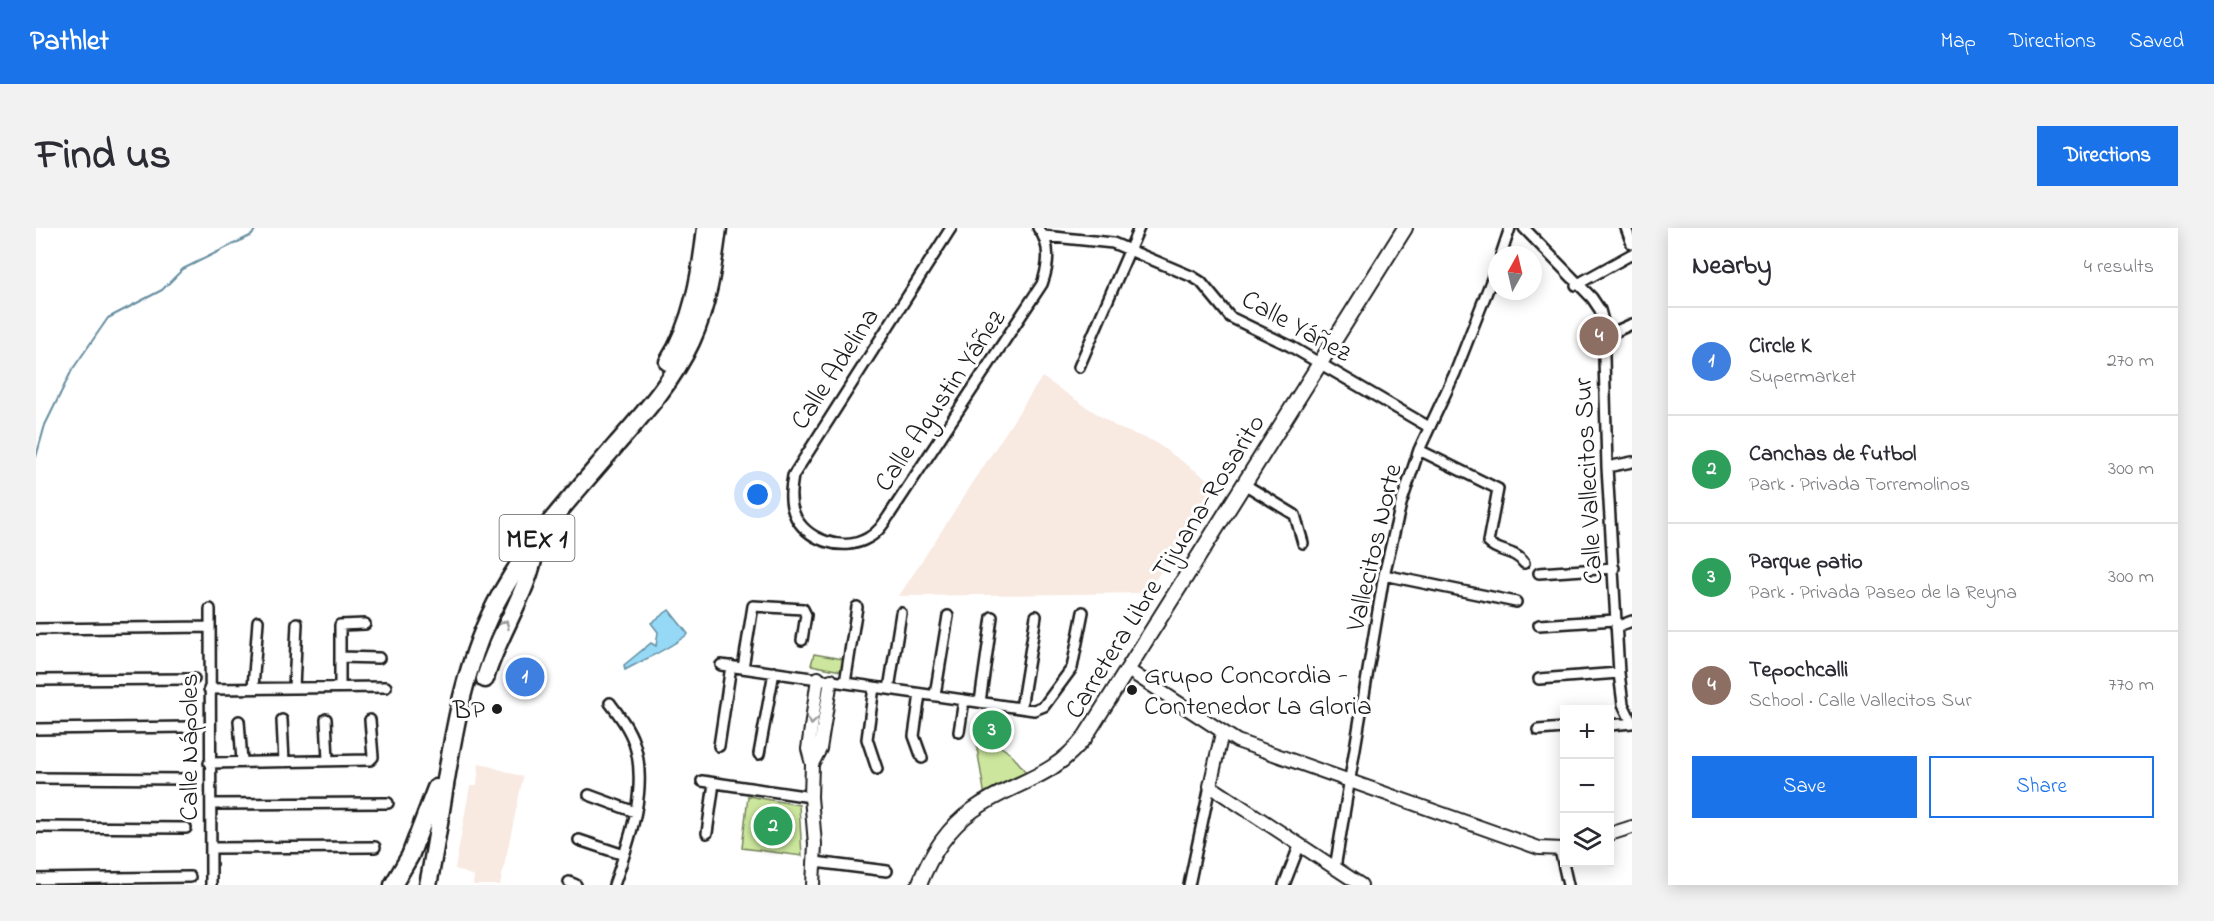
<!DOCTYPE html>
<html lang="en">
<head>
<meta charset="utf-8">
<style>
	:root { --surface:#fff; --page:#f2f2f3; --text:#2b2b33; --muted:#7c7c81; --line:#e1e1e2; --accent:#1a73e8 }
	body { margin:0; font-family:"Indie Flower",sans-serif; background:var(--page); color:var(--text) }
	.controls { position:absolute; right:18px; bottom:18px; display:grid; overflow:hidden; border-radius:0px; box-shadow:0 3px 15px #0003 }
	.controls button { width:54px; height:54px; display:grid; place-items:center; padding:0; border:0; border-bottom:2px solid var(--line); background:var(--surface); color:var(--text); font:30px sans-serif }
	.compass { position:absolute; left:1452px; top:18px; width:54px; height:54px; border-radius:50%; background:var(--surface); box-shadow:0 3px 15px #0003; rotate:8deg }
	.you { position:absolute; left:722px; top:267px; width:21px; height:21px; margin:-15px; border:4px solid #fff; border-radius:50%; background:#1a73e8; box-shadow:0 0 0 9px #1a73e833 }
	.badge { display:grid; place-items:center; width:39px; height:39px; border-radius:50%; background:var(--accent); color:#fff; font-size:20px; font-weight:700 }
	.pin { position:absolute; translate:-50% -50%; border:3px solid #fff; box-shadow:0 2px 6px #0006 }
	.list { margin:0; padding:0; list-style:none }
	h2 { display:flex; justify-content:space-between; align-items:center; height:78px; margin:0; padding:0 24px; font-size:26px }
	h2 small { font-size:20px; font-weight:400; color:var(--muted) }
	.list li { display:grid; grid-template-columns:39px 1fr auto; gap:18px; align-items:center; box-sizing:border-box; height:108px; padding:0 24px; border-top:2px solid var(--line) }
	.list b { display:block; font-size:22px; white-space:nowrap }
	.list p { margin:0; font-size:20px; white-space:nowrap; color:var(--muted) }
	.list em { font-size:20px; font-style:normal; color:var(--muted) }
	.actions { display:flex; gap:12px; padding:18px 24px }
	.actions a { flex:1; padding:14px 0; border:2px solid var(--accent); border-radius:0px; text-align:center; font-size:21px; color:var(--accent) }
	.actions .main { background:var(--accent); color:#fff }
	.icon { flex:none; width:33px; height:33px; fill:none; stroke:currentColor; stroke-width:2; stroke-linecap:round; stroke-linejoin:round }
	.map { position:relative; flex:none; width:1596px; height:657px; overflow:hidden; border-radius:0px }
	header { display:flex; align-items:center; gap:36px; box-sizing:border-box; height:84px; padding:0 30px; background:var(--accent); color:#fff }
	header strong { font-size:28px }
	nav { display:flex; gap:33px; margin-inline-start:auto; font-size:21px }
	.intro { display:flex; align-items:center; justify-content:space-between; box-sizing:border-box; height:144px; padding:0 36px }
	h1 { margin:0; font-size:42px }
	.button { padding:15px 27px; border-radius:0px; background:var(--accent); color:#fff; font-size:21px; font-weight:700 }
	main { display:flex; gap:36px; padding:0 36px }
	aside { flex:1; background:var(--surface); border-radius:0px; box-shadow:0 3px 15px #0003 }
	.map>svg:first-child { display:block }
	.built { fill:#f8e9e1 }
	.green { fill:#cce79d; stroke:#74825c; stroke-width:1.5 }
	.water { fill:#95d9f7; stroke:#658d9f; stroke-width:1.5 }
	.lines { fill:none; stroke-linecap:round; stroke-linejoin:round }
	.stream { stroke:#658d9f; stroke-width:2 }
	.street-casing { stroke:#1c1c1c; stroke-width:14 }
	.secondary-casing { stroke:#1c1c1c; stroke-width:16 }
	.primary-casing { stroke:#1c1c1c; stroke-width:18 }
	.highway-casing { stroke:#1c1c1c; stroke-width:21 }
	.street { stroke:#fff; stroke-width:9 }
	.secondary { stroke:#fff; stroke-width:12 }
	.primary { stroke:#fff; stroke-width:14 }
	.highway { stroke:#fff; stroke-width:16 }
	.oneway { stroke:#999 }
	.poi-dot { fill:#1c1c1c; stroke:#fff; stroke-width:2 }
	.labels { text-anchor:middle; stroke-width:6; stroke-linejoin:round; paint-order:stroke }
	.shield { fill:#fff; stroke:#606060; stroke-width:1.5 }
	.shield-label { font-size:26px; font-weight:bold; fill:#1c1c1c }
	.street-label { font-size:27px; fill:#1c1c1c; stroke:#fff }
	.poi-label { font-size:27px; fill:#1c1c1c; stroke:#fff; text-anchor:start }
</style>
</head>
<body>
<header>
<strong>Pathlet</strong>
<nav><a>Map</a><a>Directions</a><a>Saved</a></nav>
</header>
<div class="intro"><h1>Find us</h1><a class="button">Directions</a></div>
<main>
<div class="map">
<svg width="1596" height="657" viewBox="0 0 1596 657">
	<rect width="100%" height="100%" fill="#fff"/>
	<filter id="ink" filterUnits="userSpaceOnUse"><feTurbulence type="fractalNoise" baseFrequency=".0167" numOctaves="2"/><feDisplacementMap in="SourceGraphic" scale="12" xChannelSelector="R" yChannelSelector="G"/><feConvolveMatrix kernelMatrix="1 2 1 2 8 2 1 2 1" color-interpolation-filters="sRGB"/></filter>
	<g filter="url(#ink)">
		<path class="built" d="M1006 149 1082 200 1117 213 1180 257 1111 365 863 368Z
			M443 535 487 549 464 657H437L438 648 419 641 434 558H441Z"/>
		<path class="green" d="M778 426 807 431 805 443 775 437Z
			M951 492 964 494 960 511 947 510Z
			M951 513C969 517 984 534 993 550L949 569 941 520 942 514Z
			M712 568 763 577 766 628 706 620Z"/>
		<path class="water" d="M633 382 652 406C633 421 611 430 589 442L588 437 615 415 620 418 622 404 615 395Z"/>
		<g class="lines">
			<path class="stream" d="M0 229 9 197 36 142 72 90 126 62 147 41 216 7 220 0"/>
			<defs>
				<path id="street" d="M915 0 757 248C755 260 753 273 758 285 768 312 807 325 832 310 842 305 848 295 854 286L1006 56C1013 37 1015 16 1002 0
					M1488 0 1556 70 1564 82 1567 93 1571 239 1583 445 1587 476 1596 495
					M1590 0 1596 16
					M1008 8 1077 15 1157 49 1165 54 1194 89 1254 118 1393 199
					M1465 27 1474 0
					M1540 57 1596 26
					M1567 109 1596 96
					M1043 139 1103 0
					M1383 222 1462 261 1452 314C1462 325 1478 321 1488 335
					M1571 239 1596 234
					M1208 256 1259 287 1267 315
					M1503 345 1578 340
					M1348 347 1480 374
					M174 381 175 657
					M1503 397 1579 392
					M1580 399 1596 393
					M0 401 174 399
					M304 429 343 430
					M685 437 998 482 1008 478 1036 440 1047 384
					M707 440 717 378 767 381 770 387 766 412
					M1503 451 1583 445
					M0 452 158 451
					M809 455 821 379
					M304 459V397L329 396
					M838 459 831 511 841 541
					M217 460 222 393
					M258 460 261 395
					M173 461 350 459
					M853 461 865 385
					M884 466 878 508 886 530
					M899 467 912 388
					M944 474 956 389
					M574 475C583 487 593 500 598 515 613 560 593 614 578 657
					M985 480 1000 388
					M290 491 292 532
					M246 492 248 534
					M203 493 206 533
					M1574 497 1596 495
					M0 501 153 499
					M1502 502 1528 500
					M923 504 928 472
					M683 518 695 438
					M723 526 738 444
					M173 535 334 532 337 529 334 492
					M0 550 152 551
					M666 553 775 569
					M553 567 599 584
					M175 576 352 575
					M0 599 150 600
					M671 605 678 555
					M543 612 588 627
					M175 620 339 619
					M1524 622 1532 657
					M779 634 851 643
					M1299 640 1348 347 1365 276 1383 222 1419 145 1461 38
					M0 651 154 649
					M533 654 540 657
					M1153 657 1174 558
					M1248 657 1264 616"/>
				<path id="secondary" d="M1092 442 1201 513 1503 620 1528 621
					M1186 505 1174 558 1325 657
					M776 536 784 521 795 452
					M1574 606 1596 599
					M777 657 779 616 775 569 776 536 772 521 782 450"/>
				<path id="primary" d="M883 657C894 628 912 600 937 582 978 552 1013 554 1049 509L1369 0"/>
				<path id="highway" d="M632 134C657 95 665 45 670 0
					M449 451C462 405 493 364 500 318
					M357 657 374 628 400 560
					M392 657C412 560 416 451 466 364 497 309 540 264 580 217 608 185 637 153 655 114 672 78 677 39 682 0"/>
			</defs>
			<use href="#street" class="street-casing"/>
			<use href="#secondary" class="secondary-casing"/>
			<use href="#primary" class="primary-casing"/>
			<use href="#highway" class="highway-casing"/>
			<use href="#street" class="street"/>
			<use href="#secondary" class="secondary"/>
			<use href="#primary" class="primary"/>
			<use href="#highway" class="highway"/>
		</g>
		<defs><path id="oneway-chevron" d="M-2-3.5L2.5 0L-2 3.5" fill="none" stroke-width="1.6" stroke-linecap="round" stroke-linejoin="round" transform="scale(1.5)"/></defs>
		<g class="oneway">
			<use href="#oneway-chevron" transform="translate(469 396) rotate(-65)"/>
			<use href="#oneway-chevron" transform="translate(776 493) rotate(98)"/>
		</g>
	</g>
	<g class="poi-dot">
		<circle cx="1096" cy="462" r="6"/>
		<circle cx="461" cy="481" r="6"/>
	</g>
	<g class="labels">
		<rect class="shield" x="463.5" y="287" width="75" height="46" rx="4.5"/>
		<g class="shield-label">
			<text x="501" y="319">MEX 1</text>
		</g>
		<g class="street-label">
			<text transform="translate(1261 97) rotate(29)" y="9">Calle Yáñez</text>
			<text transform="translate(798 140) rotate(-57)" y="9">Calle Adelina</text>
			<text transform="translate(903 172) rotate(-56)" y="9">Calle Agustin Yáñez</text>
			<text transform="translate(1551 253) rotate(-93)" y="9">Calle Vallecitos Sur</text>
			<text transform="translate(1337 319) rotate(-77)" y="9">Vallecitos Norte</text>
			<text transform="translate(1128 338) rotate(-58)" y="9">Carretera Libre Tijuana-Rosarito</text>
			<text transform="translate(152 519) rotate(-90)" y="9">Calle Nápoles</text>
		</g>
		<g class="poi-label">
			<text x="1108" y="455">Grupo Concordia -<tspan x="1108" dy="31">Contenedor La Gloria</tspan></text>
			<text x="449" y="490" text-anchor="end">BP</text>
		</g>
	</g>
</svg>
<div class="controls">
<button>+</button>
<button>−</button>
<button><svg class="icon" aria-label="layers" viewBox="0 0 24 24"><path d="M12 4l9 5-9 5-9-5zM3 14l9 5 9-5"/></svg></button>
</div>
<svg class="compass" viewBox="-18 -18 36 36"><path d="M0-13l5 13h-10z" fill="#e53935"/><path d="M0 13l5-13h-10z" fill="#7c7c81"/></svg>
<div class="you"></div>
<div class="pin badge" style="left:489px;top:449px;background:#3f7fe0">1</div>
<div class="pin badge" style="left:737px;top:598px;background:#2e9e5b">2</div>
<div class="pin badge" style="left:956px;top:502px;background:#2e9e5b">3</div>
<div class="pin badge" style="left:1563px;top:108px;background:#8d6e63">4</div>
</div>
<aside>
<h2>Nearby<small>4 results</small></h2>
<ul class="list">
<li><span class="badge" style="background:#3f7fe0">1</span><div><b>Circle K</b><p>Supermarket</p></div><em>270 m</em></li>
<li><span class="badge" style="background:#2e9e5b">2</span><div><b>Canchas de futbol</b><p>Park · Privada Torremolinos</p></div><em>300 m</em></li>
<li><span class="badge" style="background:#2e9e5b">3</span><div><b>Parque patio</b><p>Park · Privada Paseo de la Reyna</p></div><em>300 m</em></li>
<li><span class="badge" style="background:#8d6e63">4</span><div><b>Tepochcalli</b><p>School · Calle Vallecitos Sur</p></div><em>770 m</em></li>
</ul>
<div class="actions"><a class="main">Save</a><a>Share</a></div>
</aside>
</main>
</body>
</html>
